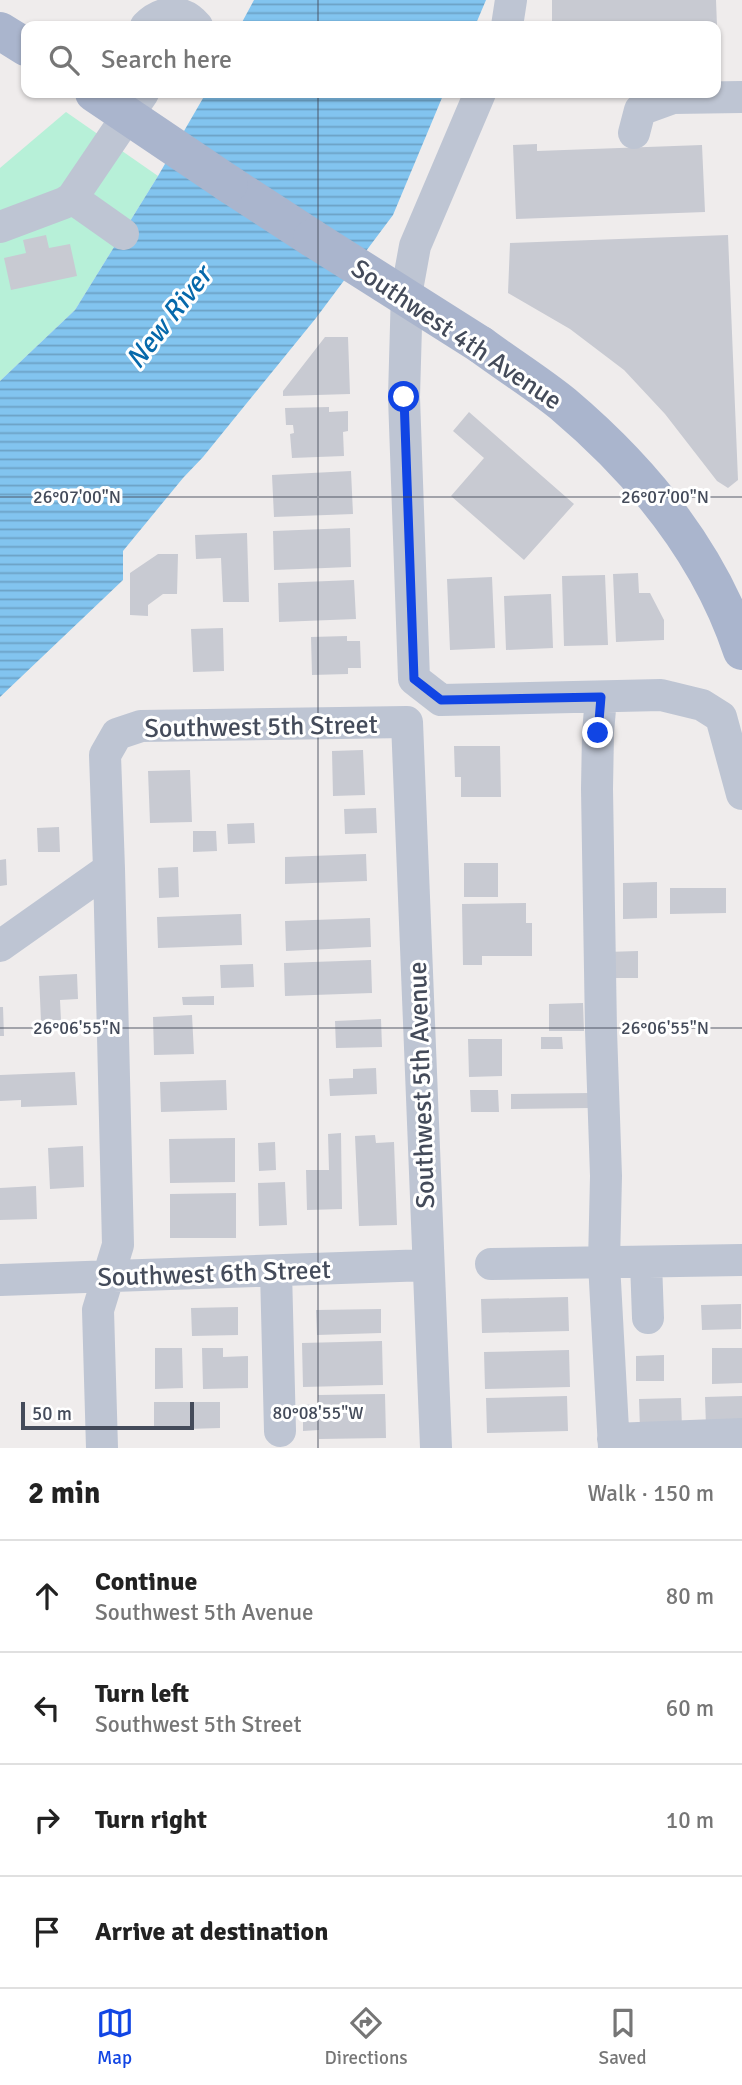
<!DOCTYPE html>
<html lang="en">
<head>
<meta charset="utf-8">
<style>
	:root { --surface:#fff; --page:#f6f6f6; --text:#222; --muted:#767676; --line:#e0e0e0; --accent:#1145e4 }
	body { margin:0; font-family:Signika,sans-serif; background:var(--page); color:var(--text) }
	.scale { position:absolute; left:21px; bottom:18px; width:173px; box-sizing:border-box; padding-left:7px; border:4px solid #444b5a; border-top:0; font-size:19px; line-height:24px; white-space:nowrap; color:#444b5a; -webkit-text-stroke:5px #fff; paint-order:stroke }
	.stop { position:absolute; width:21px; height:21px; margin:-16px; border:5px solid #1145e4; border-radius:50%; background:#fff }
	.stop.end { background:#1145e4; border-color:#fff; box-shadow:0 2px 7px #0008 }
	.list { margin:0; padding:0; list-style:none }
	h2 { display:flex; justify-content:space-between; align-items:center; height:91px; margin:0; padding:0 28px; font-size:30px }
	h2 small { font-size:23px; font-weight:400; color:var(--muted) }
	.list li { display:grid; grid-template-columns:46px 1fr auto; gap:21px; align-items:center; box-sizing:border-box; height:112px; padding:0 28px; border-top:2px solid var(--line) }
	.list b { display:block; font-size:26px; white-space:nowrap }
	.list p { margin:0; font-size:23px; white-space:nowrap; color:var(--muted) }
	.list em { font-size:23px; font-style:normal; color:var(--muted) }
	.icon { flex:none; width:38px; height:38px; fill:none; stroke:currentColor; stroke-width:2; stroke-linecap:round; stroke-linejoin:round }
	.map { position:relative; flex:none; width:742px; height:1448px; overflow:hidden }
	.search { position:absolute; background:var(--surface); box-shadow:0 2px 5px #0004; left:21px; right:21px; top:21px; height:77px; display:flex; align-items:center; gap:18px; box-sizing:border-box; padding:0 24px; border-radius:14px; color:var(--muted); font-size:26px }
	.sheet { height:539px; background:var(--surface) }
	nav { display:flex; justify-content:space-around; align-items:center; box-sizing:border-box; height:98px; border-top:2px solid var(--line); background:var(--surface); font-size:19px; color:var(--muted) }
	nav a { display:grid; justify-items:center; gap:4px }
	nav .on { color:var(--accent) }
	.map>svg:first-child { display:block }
	.green { fill:#b7f0d8 }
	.water { fill:url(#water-rules) }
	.building { fill:#c8cad2 }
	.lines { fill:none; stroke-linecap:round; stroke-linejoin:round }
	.minor { stroke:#bec5d3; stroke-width:32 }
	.major { stroke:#aab5cd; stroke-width:38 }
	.major-bridge { stroke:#aab5cd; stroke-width:38 }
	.route { stroke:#1145e4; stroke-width:9 }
	.ticks { fill:none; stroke:#444b5a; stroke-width:2; stroke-opacity:0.45 }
	.labels { text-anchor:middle; stroke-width:6; stroke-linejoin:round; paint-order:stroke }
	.street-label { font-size:26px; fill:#444b5a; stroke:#fff }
	.water-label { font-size:28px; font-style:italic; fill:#0669ab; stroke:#fff }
	.ticks-label { font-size:18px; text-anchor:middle; fill:#444b5a; stroke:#fff; stroke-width:6; stroke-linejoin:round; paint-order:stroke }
</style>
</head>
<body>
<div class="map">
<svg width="742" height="1448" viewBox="0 0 742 1448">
	<defs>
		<pattern id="water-rules" width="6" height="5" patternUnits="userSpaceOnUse" patternTransform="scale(1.75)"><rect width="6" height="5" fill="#82c4ef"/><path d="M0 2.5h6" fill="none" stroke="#6ca1c5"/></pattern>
	</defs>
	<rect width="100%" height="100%" fill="#efecec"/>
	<path class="green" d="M66 112 158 176 75 310 0 381V168Z"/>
	<path class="water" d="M254 0H486L475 26H240Z
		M206 93H444L393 215 316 318 203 457 183 478 123 551V580L0 697V381L75 310 158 176Z"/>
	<path class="building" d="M552 0H716L717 26H552Z
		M537 144V151L702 145 705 212 516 219 513 145Z
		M46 235 49 248 70 244 77 276 11 290 4 258 26 253 23 240Z
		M728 235 738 480 728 488 717 481 665 414 624 370 570 329 508 293 510 243Z
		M325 337H348L350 394 283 396V391Z
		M329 407V412L348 411V431L343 432 344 456 292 458 290 434 294 433 293 425H286L285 408Z
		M469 412 574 504 524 560 451 496 484 458 453 431Z
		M351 471 353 514 274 517 272 475Z
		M350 528 351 567 274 570 273 531Z
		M247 533 249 602H223L221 558 196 559 195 535Z
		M158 554H178L177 594H163L148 605V616L130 615V573Z
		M638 573 639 593H650L664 620V640L616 642 613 574Z
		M605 575 608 645 564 646 562 576Z
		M492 577 495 648 450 650 447 579Z
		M354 580 356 619 279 622 278 583Z
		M551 594 553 648 506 650 504 596Z
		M223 628 224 671 193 672 191 629Z
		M347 636V641H360L361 668H348V674L312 675 311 637Z
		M454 746H500L501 797H461V777H455Z
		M363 750 365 795 333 796 332 751Z
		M190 770 192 822 150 823 148 771Z
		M376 808 377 833 345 834 344 809Z
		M254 823 255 843 228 844 227 824Z
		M59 827 60 852H38L37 828Z
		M193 831H216L217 851 193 852Z
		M366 854 367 881 285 884V857Z
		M6 859 7 885 0 886V860Z
		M464 863H498V897H464Z
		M178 867 179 897 159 898 158 868Z
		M657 882V918L623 919V883Z
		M670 888H726V913L670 914Z
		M526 903V923H532V956H482V965H463L462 904Z
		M241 914 242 945 158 948 157 917Z
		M370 918 371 947 286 951 285 921Z
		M638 951V978H606V952Z
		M371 960 372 993 285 996 284 963Z
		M253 964 254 987 221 988 220 965Z
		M77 974 78 999 60 1000 61 1020 41 1021 39 976Z
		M214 996V1005H183L182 997Z
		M583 1003 584 1031H549V1004Z
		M0 1007H3L4 1036H0Z
		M192 1015 194 1054 154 1055 153 1017Z
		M381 1019 382 1047 336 1048 335 1021Z
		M541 1037H562L563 1049H541Z
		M468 1039H502V1076L469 1077Z
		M376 1068 377 1094 330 1096 329 1079 353 1078V1069Z
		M75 1072 77 1105 21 1107V1100L0 1101V1075Z
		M226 1080 227 1110 161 1112 160 1082Z
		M470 1090H498L499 1112H471Z
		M590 1093V1108L511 1109V1094Z
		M341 1133 342 1209 307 1210 306 1170H329L328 1134Z
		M375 1135 376 1143 394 1142 397 1225 359 1226 355 1136Z
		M235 1138V1182L170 1183 169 1139Z
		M275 1142 276 1170 259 1171 258 1143Z
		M83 1146 84 1187 50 1189 48 1148Z
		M285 1182 287 1225 259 1226 258 1183Z
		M36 1186 37 1219 0 1220V1188Z
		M236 1193V1238H170V1194Z
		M568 1297 569 1331 482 1333 481 1299Z
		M741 1304V1329L702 1330 701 1305Z
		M238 1307V1335L192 1336 191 1308Z
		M381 1309V1333L317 1335 316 1310Z
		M382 1341 383 1385 303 1387 302 1343Z
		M155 1348H182L183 1388 155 1389Z
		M202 1348H223V1357L248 1356V1388L203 1389Z
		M712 1348H742V1383L712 1384Z
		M569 1350 570 1387 485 1389 484 1352Z
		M664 1355V1381H636V1356Z
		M385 1394 386 1438 319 1439V1430L303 1431V1405L319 1404 318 1395Z
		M567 1396 568 1431 487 1433 486 1398Z
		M742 1396V1425L706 1426 705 1397Z
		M681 1398 682 1428 640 1429 639 1399Z
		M154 1402H220V1428L154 1430Z"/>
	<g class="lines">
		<path class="minor" d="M146 26C161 11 182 8 197 26
			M507 26 511 0
			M480 93 415 246 407 290 404 397 414 679 441 700 661 695 702 705 721 717 742 794
			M634 133 640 110 673 98 742 97
			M72 198 123 234
			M0 227 64 203 72 198 143 93
			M601 697 598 733 597 789 601 1030 606 1176 604 1263 614 1448
			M0 946 109 869
			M646 1262 648 1318
			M491 1264 742 1260
			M276 1271 280 1431
			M0 1280 428 1265
			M613 1439 742 1434
			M102 1448 98 1310 118 1245 109 869 105 755 117 734 141 726 407 722 436 1448"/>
		<path class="major" d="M0 31 26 47
			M229 184 312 238
			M481 345C508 365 537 383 563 404 641 470 709 552 742 651"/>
		<path class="major-bridge" d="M94 93 229 184
			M312 238 481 345"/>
	</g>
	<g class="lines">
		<path class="route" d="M404 397 414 679 441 700 601 697 598 733"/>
	</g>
	<path class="ticks" d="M318 0V26M318 93V1448M0 497H742M0 1028H742"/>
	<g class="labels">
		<g class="street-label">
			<text transform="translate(457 334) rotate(34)" y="9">Southwest 4th Avenue</text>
			<text transform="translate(261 726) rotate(-1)" y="9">Southwest 5th Street</text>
			<text transform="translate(421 1085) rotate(-92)" y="9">Southwest 5th Avenue</text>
			<text transform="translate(214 1273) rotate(-2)" y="9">Southwest 6th Street</text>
		</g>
		<g class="water-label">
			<text transform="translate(168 317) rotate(-52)" y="10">New River</text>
		</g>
	</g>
	<g class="ticks-label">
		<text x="77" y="503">26°07'00"N</text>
		<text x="665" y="503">26°07'00"N</text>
		<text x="77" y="1034">26°06'55"N</text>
		<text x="665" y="1034">26°06'55"N</text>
		<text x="318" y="1419">80°08'55"W</text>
	</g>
</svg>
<div class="scale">50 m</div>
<div class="stop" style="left:404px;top:397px"></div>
<div class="stop end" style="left:598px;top:733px"></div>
<div class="search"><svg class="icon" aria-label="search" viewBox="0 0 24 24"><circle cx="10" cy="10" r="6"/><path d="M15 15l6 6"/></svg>Search here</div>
</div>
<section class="sheet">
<h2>2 min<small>Walk · 150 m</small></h2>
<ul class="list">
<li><svg class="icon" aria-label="ahead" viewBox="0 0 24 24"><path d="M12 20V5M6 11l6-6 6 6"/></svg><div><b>Continue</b><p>Southwest 5th Avenue</p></div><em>80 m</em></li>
<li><svg class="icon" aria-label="left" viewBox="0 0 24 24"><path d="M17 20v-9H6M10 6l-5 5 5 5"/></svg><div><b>Turn left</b><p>Southwest 5th Street</p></div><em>60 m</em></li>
<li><svg class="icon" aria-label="right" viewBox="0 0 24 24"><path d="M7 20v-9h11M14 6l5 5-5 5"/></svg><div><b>Turn right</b></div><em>10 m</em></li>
<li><svg class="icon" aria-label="arrive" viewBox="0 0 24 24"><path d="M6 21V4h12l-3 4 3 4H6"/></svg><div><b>Arrive at destination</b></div></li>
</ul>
</section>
<nav>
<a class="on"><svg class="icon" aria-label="map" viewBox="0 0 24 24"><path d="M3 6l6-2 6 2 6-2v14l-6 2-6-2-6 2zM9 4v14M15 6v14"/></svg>Map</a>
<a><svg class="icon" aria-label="directions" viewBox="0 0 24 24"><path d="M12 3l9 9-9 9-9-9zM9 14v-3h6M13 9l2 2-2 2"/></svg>Directions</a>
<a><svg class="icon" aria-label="saved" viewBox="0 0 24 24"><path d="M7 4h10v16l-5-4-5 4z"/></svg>Saved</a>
</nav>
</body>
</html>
